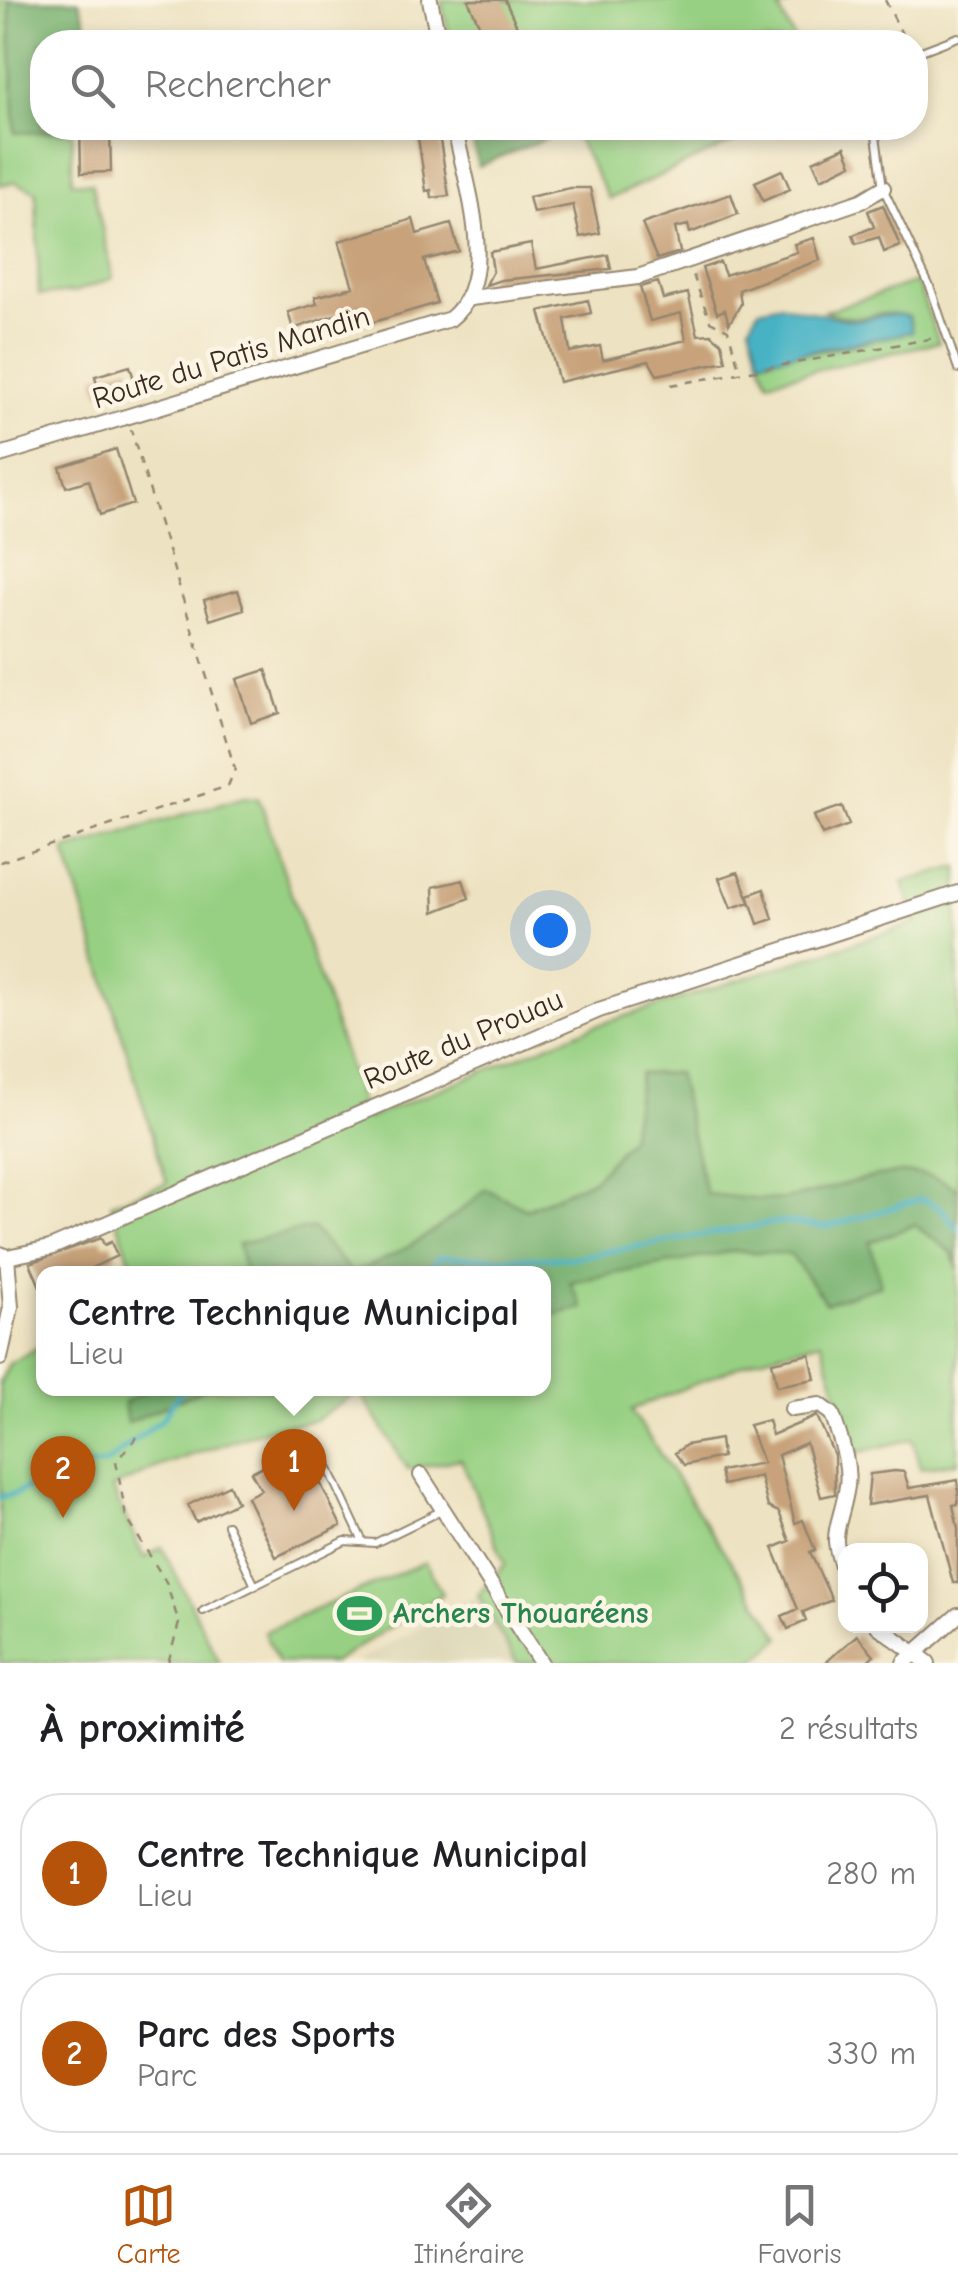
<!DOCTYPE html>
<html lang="fr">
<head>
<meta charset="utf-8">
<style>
	:root { --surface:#fff; --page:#f2f2f2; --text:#202124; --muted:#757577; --line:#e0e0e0; --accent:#b45309 }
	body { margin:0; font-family:"Comic Neue",sans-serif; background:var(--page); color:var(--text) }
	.controls { position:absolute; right:30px; bottom:30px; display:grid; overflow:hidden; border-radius:20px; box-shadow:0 5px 15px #0003 }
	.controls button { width:90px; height:90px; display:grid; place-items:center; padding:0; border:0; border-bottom:2px solid var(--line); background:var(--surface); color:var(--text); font:50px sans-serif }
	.you { position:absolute; left:550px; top:930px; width:35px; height:35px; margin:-25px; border:8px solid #fff; border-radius:50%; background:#1a73e8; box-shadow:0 0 0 15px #1a73e833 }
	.badge { display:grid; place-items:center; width:65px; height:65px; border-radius:50%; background:var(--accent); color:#fff; font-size:32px; font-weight:700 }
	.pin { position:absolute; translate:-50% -82px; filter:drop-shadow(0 2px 5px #0008) }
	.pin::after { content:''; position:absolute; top:52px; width:35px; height:30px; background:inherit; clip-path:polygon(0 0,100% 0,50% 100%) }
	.popup { position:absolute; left:36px; top:1266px; width:515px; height:130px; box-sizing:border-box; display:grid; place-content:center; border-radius:20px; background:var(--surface); filter:drop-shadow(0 2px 8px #0005); font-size:32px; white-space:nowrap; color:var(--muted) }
	.popup b { font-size:38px; color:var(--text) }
	.popup::after { content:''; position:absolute; left:50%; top:100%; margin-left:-20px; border:20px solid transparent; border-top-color:var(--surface) }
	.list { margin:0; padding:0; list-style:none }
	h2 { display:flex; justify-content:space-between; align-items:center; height:130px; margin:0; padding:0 40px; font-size:42px }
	h2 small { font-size:32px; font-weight:400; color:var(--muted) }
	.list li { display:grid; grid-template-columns:65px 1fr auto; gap:30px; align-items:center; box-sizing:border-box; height:160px; margin:0 20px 20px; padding:0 20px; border:2px solid var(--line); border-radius:40px }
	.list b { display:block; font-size:38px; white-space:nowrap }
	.list p { margin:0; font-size:32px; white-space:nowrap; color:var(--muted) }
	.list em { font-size:32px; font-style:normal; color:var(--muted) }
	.icon { flex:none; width:55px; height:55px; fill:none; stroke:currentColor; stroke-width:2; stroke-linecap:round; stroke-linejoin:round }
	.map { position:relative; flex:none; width:958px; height:1663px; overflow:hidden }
	.search { position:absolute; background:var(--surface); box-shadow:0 5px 15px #0003; left:30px; right:30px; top:30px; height:110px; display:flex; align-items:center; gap:25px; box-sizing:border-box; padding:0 35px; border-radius:40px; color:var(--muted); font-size:38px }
	.sheet { height:490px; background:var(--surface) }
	nav { display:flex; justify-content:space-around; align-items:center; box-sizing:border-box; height:140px; border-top:2px solid var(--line); background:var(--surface); font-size:28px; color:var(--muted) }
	nav a { display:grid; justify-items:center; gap:5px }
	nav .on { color:var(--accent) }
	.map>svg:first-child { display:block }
	.built { fill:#dbd5b4 }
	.green { fill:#97d083; stroke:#697d50; stroke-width:2.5 }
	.forest { fill:#79b271; stroke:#5a6e48; stroke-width:2.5 }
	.water { fill:#47b2c4; stroke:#416e71; stroke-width:2.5 }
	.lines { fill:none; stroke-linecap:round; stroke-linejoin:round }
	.stream { stroke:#47b2c4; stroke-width:5 }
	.building { fill:#c7a27a }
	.service-casing { stroke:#948670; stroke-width:10 }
	.minor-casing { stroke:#948670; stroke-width:18 }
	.path { stroke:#948670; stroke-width:2.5; stroke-dasharray:8 8; stroke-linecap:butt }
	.service { stroke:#fff; stroke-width:6 }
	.minor { stroke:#fff; stroke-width:14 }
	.labels { text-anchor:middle; stroke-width:9; stroke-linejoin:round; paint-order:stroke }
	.street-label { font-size:30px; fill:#3b2a1e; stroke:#fcf5e5 }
	.leisure-label { font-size:30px; font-weight:bold; fill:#27864d; stroke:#fcf5e5; text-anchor:start }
</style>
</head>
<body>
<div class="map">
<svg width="958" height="1663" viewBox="0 0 958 1663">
	<rect width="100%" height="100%" fill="#fcf5e5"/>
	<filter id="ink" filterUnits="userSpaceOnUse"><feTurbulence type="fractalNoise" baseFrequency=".01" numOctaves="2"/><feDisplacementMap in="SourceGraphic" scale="20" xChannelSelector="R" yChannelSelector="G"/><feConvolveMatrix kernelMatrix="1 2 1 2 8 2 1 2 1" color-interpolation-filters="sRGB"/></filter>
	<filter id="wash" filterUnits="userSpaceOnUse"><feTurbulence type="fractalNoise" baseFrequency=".0048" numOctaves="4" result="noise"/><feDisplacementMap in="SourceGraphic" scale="40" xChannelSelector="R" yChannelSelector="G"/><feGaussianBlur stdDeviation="2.25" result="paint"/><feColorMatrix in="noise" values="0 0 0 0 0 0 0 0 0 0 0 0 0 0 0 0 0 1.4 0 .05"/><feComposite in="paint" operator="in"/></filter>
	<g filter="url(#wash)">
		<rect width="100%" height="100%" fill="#ede2c1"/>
		<path class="built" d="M478 1595 517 1663H357Z"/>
		<path class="green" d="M0 0H9L15 132 72 131V182L92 183 113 278 75 292 39 295 36 191 15 182 0 185Z
			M441 0H799L779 9 796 42H451Z
			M571 128H764L609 199Z
			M917 282 939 342 768 381 760 360 766 356 820 351 912 332 909 317C873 305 865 328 825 311Z
			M245 796 259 797 366 1119 592 1027 916 923 903 882 958 867V1190C910 1152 838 1191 784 1199 760 1202 730 1196 706 1194L677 1073 640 1074 630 1138 594 1179 526 1209 486 1189C457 1216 391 1273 350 1273 323 1273 267 1252 238 1244L245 1273H114L132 1266 111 1203 167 1183 65 850Z
			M914 1225 954 1253 958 1271V1462L920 1468 913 1439 856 1453 821 1341 755 1359 631 1410 781 1638 752 1663H517L478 1595 505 1564 461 1459 408 1469 359 1391 315 1420 267 1429 160 1466 112 1488 144 1558 162 1547 220 1663H0V1382L9 1364 44 1344V1388L152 1389 124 1403 127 1422 204 1389 544 1388V1317L582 1308 569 1282 734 1251 791 1254 826 1303 870 1242Z
			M425 1562 442 1594 333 1663H278L264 1632Z"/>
		<path class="forest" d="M9 0H79L92 42H42V128L72 131 15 133Z
			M470 128H572L478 166Z
			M677 1073 706 1194C730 1196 760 1202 784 1199 838 1191 911 1151 958 1190V1271L953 1253 914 1225 870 1242 881 1285 826 1303 790 1254 734 1251 570 1282 583 1308 544 1317V1274L245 1273 238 1244 312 1228 352 1273C405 1253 444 1227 486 1189L527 1209 594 1179 630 1138 640 1074Z
			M152 1388H204V1389L127 1423 124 1403Z"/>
		<path class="water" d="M781 304C786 307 848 320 852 320 875 319 887 310 909 317L912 332 760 360 750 325 759 309Z"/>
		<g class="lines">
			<path class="stream" d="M425 1274 439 1257 571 1258 779 1222 826 1227 922 1199 942 1209 958 1229
				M0 1497 18 1493 52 1473 106 1463 162 1419 183 1388"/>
		</g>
		<g id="blocks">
			<path class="building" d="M468 0H505L524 42H487Z
				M80 128H110L111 172 81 173Z
				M438 128 449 196 432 198 431 190 426 191 417 131Z
				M845 147 852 164 821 179 813 161Z
				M782 170 790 189 763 201 755 182Z
				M570 188H590L600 233 580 237 573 205 533 213 529 197Z
				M731 194 738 214 690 233 688 225 675 228 680 252 657 259 642 224Z
				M883 205 900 246 884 252 879 237 856 244 853 235 874 227 868 211Z
				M413 219 417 234 451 224 459 251 424 260 437 303 364 325 358 307 293 329 288 312 317 304 315 297 353 287 339 241Z
				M814 238 820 260 739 290 741 304 729 324 725 310 717 313 702 268 720 262 725 275 797 252 794 244Z
				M531 244 536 269 608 255 611 269 501 280 486 285 493 271 490 252Z
				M658 282 663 299 688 293 698 335 711 334 722 343 726 361 657 375 649 361 559 382 540 311 588 300 591 313 565 319 570 352 600 346 603 360 686 340 681 313 650 321 640 287Z
				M130 366 135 383 99 393 95 376Z
				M116 449 133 504 100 515 89 480 66 487 60 467Z
				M238 590 244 609 210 620 204 600Z
				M266 670 280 713 251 723 237 679Z
				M842 806 849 825 822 835 814 816Z
				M738 872 750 902 731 908 719 878Z
				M463 880 469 898 434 912 433 887Z
				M764 889 773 919 758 924 748 895Z
				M101 1238 104 1245 111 1242 117 1256 79 1274H44V1296L30 1263Z
				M810 1354 815 1379 777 1386 772 1362Z
				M817 1416 834 1455 835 1494 821 1497 806 1443 778 1455 795 1523 803 1520 815 1550 810 1552 832 1600 803 1612 806 1621 788 1629 782 1616 798 1609 773 1548 790 1541 779 1512 768 1507 760 1476 723 1485 720 1471 763 1463 749 1425 768 1420 772 1435Z
				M720 1439 722 1457 684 1465 675 1453 686 1445Z
				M303 1447 341 1526 276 1557 247 1497 261 1490 251 1472Z
				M895 1471 904 1472 909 1488 958 1480V1504L953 1505 958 1529V1583H953L930 1495 867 1505 870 1474Z
				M229 1485 237 1502 196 1522 188 1505Z
				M857 1635 874 1655 865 1663H825Z"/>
		</g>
	</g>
	<g filter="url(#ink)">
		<use href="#blocks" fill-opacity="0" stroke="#948670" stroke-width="2.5"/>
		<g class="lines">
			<defs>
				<path id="service" d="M916 53 958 37
					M875 128 883 188 931 289 958 369
					M322 1454 363 1542
					M227 1525 255 1586
					M203 1611 345 1541 375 1543 443 1510"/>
				<path id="minor" d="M430 0 439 42
					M471 298 638 277 861 201 883 188
					M0 455 450 319C501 279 465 183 455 128
					M0 1254 7 1257 50 1248 599 1010 958 893
					M0 1358 11 1307 7 1257
					M792 1409 820 1405 832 1414C840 1438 852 1467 846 1492 838 1534 828 1532 846 1576
					M421 1475 541 1663
					M878 1626 928 1663
					M904 1663 958 1615"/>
			</defs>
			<use href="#service" class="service-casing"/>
			<use href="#minor" class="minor-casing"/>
			<path class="path" d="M885 0 906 42
				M693 275 710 321 728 330 740 371
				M671 385 935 338
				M0 862 228 786 235 769 131 430
				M137 1437 116 1461 126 1517 166 1582 179 1623 168 1663"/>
			<use href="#service" class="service"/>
			<use href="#minor" class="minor"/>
		</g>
	</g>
	<defs>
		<symbol id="stadium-bare" viewBox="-9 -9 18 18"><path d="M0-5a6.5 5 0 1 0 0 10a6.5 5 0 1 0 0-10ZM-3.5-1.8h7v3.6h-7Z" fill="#2e9e5b" stroke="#fcf5e5" stroke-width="2.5" paint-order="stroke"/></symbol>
	</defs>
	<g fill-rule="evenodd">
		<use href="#stadium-bare" x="328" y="1582" width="63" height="63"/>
	</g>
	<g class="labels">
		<g class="street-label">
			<text transform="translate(231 357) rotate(-17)" y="10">Route du Patis Mandin</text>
			<text transform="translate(463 1039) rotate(-23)" y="10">Route du Prouau</text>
		</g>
		<g class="leisure-label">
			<text x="393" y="1623">Archers Thouaréens</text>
		</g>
	</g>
</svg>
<div class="controls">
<button><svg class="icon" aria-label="locate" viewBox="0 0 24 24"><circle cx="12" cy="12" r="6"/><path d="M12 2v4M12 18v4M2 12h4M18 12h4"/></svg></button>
</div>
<div class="you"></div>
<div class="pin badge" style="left:294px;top:1511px">1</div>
<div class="popup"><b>Centre Technique Municipal</b>Lieu</div>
<div class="pin badge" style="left:63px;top:1518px">2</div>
<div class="search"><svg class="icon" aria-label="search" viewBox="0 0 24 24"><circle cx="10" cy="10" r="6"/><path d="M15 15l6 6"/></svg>Rechercher</div>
</div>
<section class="sheet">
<h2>À proximité<small>2 résultats</small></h2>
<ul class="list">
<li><span class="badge">1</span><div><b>Centre Technique Municipal</b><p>Lieu</p></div><em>280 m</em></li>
<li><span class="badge">2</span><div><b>Parc des Sports</b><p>Parc</p></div><em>330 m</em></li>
</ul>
</section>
<nav>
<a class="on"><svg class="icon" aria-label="map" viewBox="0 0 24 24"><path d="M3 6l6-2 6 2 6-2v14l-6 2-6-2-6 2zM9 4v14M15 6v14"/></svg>Carte</a>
<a><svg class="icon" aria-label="directions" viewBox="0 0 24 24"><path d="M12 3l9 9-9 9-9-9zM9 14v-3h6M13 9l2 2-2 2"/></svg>Itinéraire</a>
<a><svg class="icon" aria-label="saved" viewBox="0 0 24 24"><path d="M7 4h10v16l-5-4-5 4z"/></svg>Favoris</a>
</nav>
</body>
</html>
